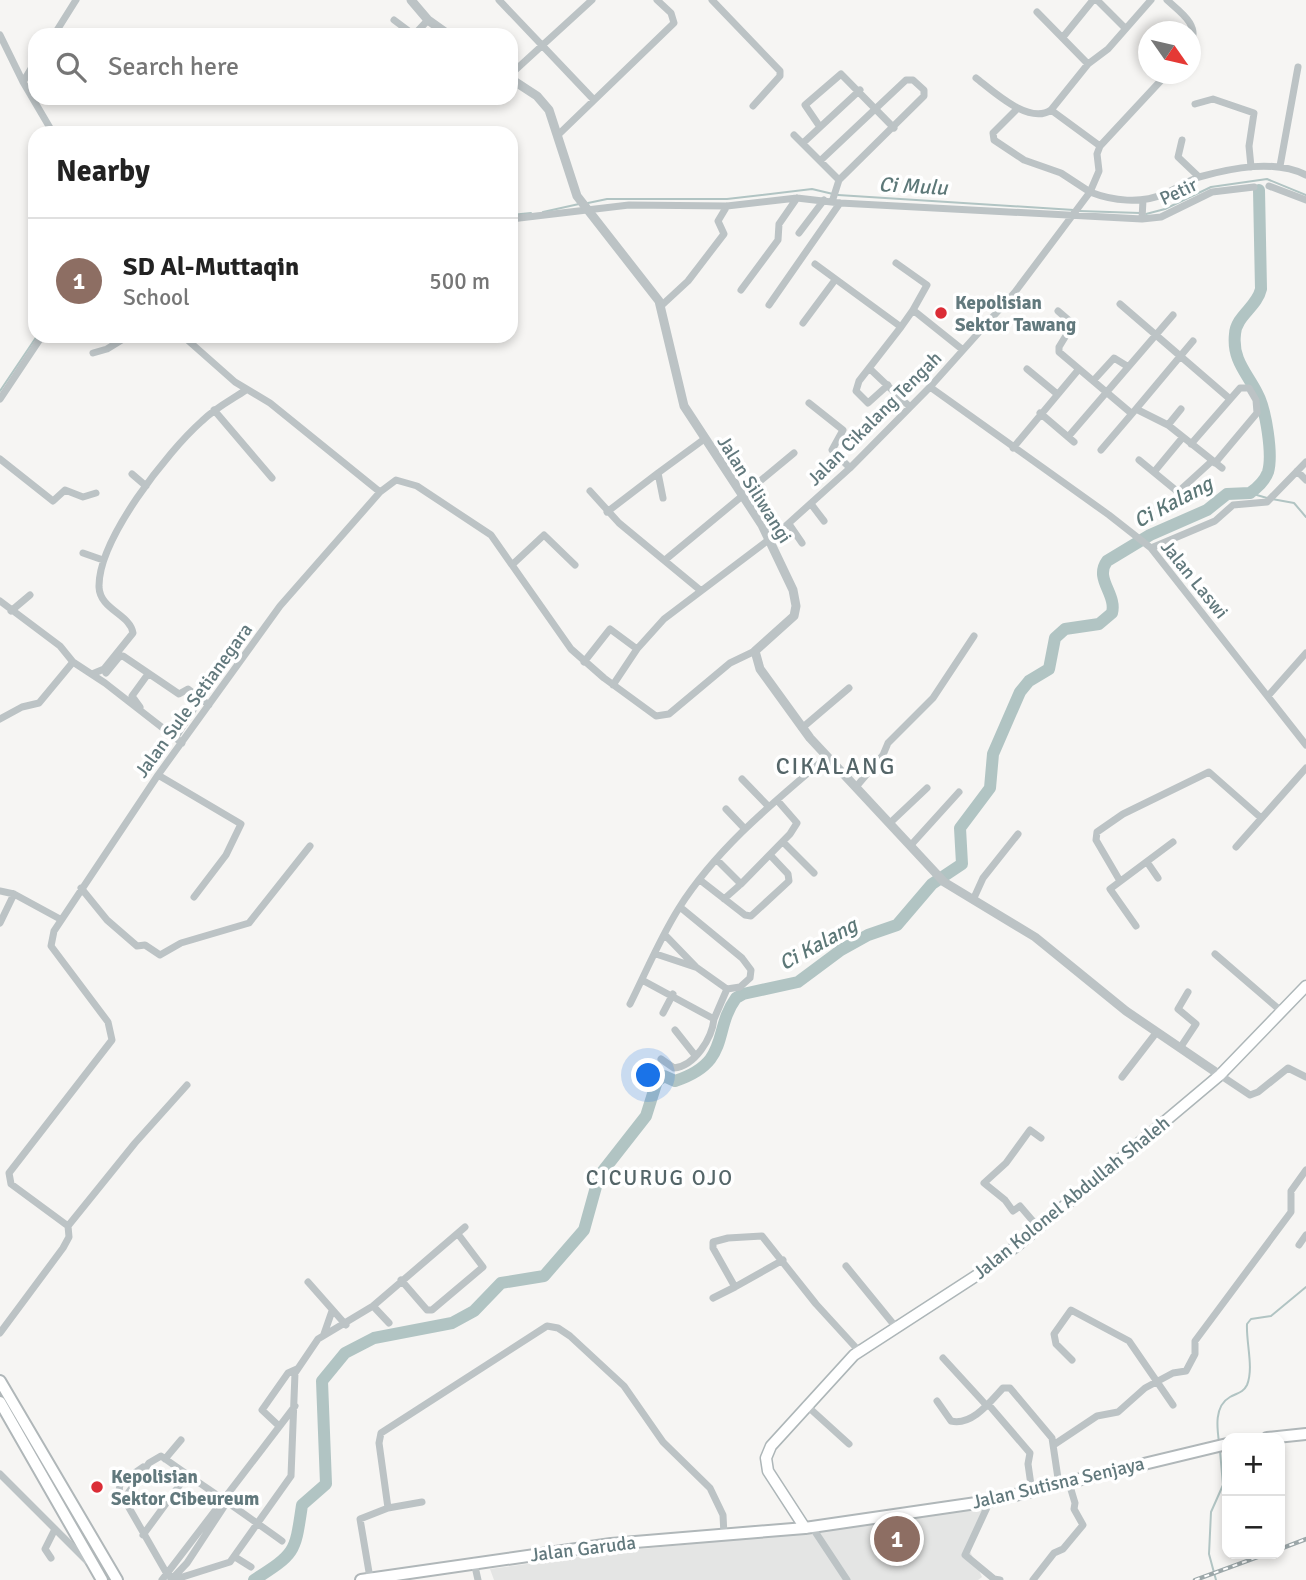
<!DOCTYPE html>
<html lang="en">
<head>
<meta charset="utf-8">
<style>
	:root { --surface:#fff; --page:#f6f6f6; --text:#222; --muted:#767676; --line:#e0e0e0; --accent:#db2d36 }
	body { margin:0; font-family:Signika,sans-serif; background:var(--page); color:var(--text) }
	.controls { position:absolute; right:21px; bottom:21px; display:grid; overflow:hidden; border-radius:14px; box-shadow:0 4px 10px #0003 }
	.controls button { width:63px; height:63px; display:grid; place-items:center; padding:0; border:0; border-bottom:2px solid var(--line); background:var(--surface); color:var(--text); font:35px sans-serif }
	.compass { position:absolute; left:1138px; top:21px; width:63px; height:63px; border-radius:50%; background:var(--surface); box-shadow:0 4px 10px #0003; rotate:124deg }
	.you { position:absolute; left:649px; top:1076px; width:24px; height:24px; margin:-18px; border:5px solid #fff; border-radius:50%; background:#1a73e8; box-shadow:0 0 0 10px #1a73e833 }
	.badge { display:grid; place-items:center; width:46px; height:46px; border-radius:50%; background:var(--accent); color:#fff; font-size:23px; font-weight:700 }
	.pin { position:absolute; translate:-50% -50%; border:4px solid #fff; box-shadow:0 2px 7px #0006 }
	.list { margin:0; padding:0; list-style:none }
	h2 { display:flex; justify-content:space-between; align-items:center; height:91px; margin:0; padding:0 28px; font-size:30px }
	h2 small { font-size:23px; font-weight:400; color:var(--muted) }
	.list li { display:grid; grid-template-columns:46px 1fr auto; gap:21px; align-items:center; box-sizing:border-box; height:126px; padding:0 28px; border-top:2px solid var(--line) }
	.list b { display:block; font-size:26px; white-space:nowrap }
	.list p { margin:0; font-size:23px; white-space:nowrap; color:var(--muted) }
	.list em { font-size:23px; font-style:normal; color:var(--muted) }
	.icon { flex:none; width:38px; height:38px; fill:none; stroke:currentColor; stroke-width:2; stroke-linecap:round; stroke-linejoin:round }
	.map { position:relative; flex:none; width:1306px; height:1580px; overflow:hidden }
	.search { position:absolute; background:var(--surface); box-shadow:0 4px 10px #0003; left:28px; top:28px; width:490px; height:77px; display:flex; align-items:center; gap:18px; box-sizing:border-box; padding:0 24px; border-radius:21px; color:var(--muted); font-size:26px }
	.panel { position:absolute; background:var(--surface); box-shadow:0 4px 10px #0003; left:28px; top:126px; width:490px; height:217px; border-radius:21px }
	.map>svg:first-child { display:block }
	.built { fill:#e4e5e4 }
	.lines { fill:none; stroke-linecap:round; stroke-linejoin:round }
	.stream { stroke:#b1c4c3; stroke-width:2 }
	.river { stroke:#b1c4c3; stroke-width:12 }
	.secondary-casing { stroke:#adb6b8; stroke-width:13 }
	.primary-casing { stroke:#b0b7b9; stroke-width:14 }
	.minor { stroke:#bcc3c5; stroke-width:7 }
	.tertiary { stroke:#bcc3c5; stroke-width:9 }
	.secondary { stroke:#fff; stroke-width:10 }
	.primary { stroke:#fff; stroke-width:10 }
	.rail-casing { stroke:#9ca7a9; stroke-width:4.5 }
	.rail { stroke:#fff; stroke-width:2; stroke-dasharray:5; stroke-linecap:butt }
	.poi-dot { fill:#db2d36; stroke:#fff; stroke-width:2.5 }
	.labels { text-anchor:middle; stroke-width:7; stroke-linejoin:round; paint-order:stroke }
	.street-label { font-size:19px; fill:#62797d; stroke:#fff }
	.poi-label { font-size:19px; font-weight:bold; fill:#62797d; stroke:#fff; text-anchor:start }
	.water-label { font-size:21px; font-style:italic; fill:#5d7878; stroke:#fff }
	.neighbourhood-label { font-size:21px; letter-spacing:2px; fill:#546568; stroke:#fff }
	.quarter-label { font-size:23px; letter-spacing:2px; fill:#546568; stroke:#fff }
</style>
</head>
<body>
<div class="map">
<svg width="1306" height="1580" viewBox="0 0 1306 1580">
	<rect width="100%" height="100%" fill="#f6f5f3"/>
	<path class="built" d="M986 1505 969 1549 982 1577 978 1580H849L815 1528Z
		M813 1532 845 1580H494L490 1569 631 1550Z"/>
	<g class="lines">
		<path class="stream" d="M838 195 1074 210
			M588 203 607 199H727L812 189 833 194
			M1079 211 1140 213
			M543 212 579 204
			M1146 214 1165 209 1211 187 1267 179 1306 195
			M511 215 531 213
			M0 391 37 336
			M1250 493 1267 498
			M1272 499 1294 503 1306 517
			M1219 1442C1217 1428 1214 1406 1230 1397 1237 1393 1243 1393 1247 1385 1254 1368 1246 1343 1247 1324L1251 1319 1271 1316 1306 1287
			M1216 1580 1209 1554 1211 1512 1223 1485 1220 1451"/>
		<path class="river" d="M254 1580C296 1553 295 1553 302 1505L326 1484 322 1381 345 1353 374 1338 452 1323 474 1311 501 1283 544 1276 584 1230 599 1176 646 1116 657 1081 664 1076 675 1081C732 1062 712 1031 736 998L743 994 798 982 841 950 868 935 897 925 932 884 962 864 960 828 990 788 993 754 1020 692 1029 681 1049 669 1055 638 1065 629 1099 624 1112 613C1117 594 1094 579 1107 561L1150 535 1207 510 1227 494 1250 493C1257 488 1265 480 1268 472 1273 455 1266 409 1257 393 1247 373 1232 360 1235 334 1236 316 1257 307 1261 289L1259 190"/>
		<defs>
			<path id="secondary" d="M805 1528 768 1471 766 1458 771 1446 854 1355 985 1270 1019 1244 1220 1075 1306 986"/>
			<path id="primary" d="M0 1381 117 1580
				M0 1402 102 1580
				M1267 1438 1306 1434
				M361 1580 611 1544 805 1528 990 1501 1227 1444"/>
		</defs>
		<use href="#secondary" class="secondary-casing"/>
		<use href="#primary" class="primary-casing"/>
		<path class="minor" d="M499 0 594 100
			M712 0 780 71V76L753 106
			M1097 0 1125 28
			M1167 0C1180 12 1201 25 1190 45
			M1037 12 1088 64
			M394 20 414 35
			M0 35 23 82
			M54 35 76 0
			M414 35 428 20
			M1063 37 1093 0
			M35 62 23 82 53 133
			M511 74 592 0
			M976 78C994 92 1029 125 1051 110L1100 146
			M1195 104 1213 99 1254 113 1249 146 1251 167
			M1017 109 993 133 994 140 1024 160 1061 173 1090 192 1099 171 1097 154 1100 146 1167 74
			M1051 110 1088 64 1108 49 1151 0
			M820 127 805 105 841 74 894 128
			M559 134 674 23 671 13 657 0
			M794 135 839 180 832 202
			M1182 140 1178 157 1199 177
			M803 143 860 90
			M820 161 906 80H913L924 90V96L839 180
			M1280 166 1298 67
			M1269 186 1306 200
			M511 219 629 205 727 206 797 198 840 203 1142 219 1161 217 1212 192 1254 187
			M1142 219 1143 200
			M799 233 824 200
			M896 263 927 285 913 310
			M815 264 901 327 913 310 963 350
			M741 290 778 240 779 224 797 198
			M1120 304 1230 399
			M769 305 840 203
			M661 306 688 281 724 234 718 221 727 206
			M1058 311 1073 324 1059 347V352L1131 413
			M803 323 835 280
			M183 336 235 382 270 403 380 492
			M93 353 107 349 128 336
			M869 368 910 407
			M1027 369 1056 393
			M1093 381 1114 358 1127 366
			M888 385 868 403 856 391 859 381 901 327
			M930 387 1109 515 1151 548 1306 745
			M0 399 42 336
			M809 403 843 430 832 450 850 468
			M1136 409 1193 341
			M214 410 272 478
			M1040 413 1074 442
			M1168 425 1181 409
			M1068 437 1173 315
			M1191 444 1240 388H1249L1256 400 1257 413 1215 463
			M1013 448 1079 369
			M1101 450 1136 409 1168 425 1222 468
			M0 459 53 501 65 490 83 497 96 493
			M1139 460 1178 492 1212 461
			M1297 471 1306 480
			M1154 472 1183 437
			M132 474 146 486
			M590 491 619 523 700 590
			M663 498 658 473 703 440
			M811 504 824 521
			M607 512 658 473
			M789 524 802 543
			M1151 548 1215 521 1233 505 1267 502 1306 462
			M83 553 103 560
			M665 560 794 453
			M513 564 544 535 575 565
			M0 601 60 646 73 662 39 703 22 707 0 719
			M11 611 30 595
			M73 662 105 683 182 743
			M584 662 610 629 637 649
			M106 673 119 657 123 656 179 694 188 689 209 705
			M92 674 104 669 133 633C130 614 100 610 99 587 98 540 167 452 202 421 215 408 231 400 246 390
			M613 685 637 649 664 619 779 532 850 468 930 387 1015 292 1090 192C1113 201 1141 204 1164 194 1176 189 1187 181 1199 177 1232 168 1274 159 1306 175
			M1268 696 1306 653
			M140 707 132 696 148 674
			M802 728 849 688
			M176 737 200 699
			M158 775 241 824 226 855 194 897
			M742 779 769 807
			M856 787 883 755 888 743 933 698 974 636
			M726 809 745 829
			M891 822 927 788
			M783 842 814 873
			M911 845 959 792
			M1236 847 1306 768
			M717 860 741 884 790 834 797 823 777 800
			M1147 862 1158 878
			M700 880 745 915 751 916 789 881 788 874 771 856
			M1120 881 1096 840 1097 832 1123 814 1209 772 1260 817
			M81 888 107 920 137 946 145 945 160 955 181 943 249 923 310 846
			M0 891 14 894 60 919
			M724 899 741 884
			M973 900 983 878 1018 834
			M0 923 14 894
			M1136 926 1110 889 1173 842
			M665 935 696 967 727 989
			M656 954 695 967
			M1215 954 1281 1011
			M642 980 714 1019 727 989 740 987 750 978 751 970 742 958 680 907
			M630 1004C646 972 660 938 679 908 717 848 774 802 827 757
			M663 1013 673 994
			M675 1030 694 1054
			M1180 1048 1196 1024 1178 1009 1188 992
			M661 1059 674 1068C695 1066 712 1038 714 1019
			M1220 1075 1250 1095 1258 1092 1288 1068 1306 1077
			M1122 1077 1156 1033
			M68 1226 135 1143 187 1085
			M1038 1227 1020 1206 1013 1211 1005 1200 984 1183 1006 1163 1030 1130 1041 1138
			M1299 1245 1306 1235
			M846 1266 895 1326
			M401 1280 427 1310H432L483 1267 458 1234
			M308 1282 346 1325
			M735 1287 783 1260
			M713 1298 735 1287 713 1248V1242L728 1238 762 1236 816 1304 859 1351
			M373 1306 389 1323
			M0 1333 63 1248 69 1237 68 1226 11 1184 9 1173 112 1040 108 1022 51 946 54 931 158 775 280 606 380 492 396 480 417 486 491 535 571 649 604 678 656 716 669 714 730 663 755 651
			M324 1334 332 1311
			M943 1358 987 1406
			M1072 1360 1056 1344 1054 1334 1071 1310 1129 1341 1173 1405
			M937 1401 951 1421C972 1426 990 1402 1003 1388H1010L1052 1438 1059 1485
			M988 1404 1030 1453 1028 1464 1032 1492
			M806 1405 849 1444
			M279 1426 262 1410 288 1373 297 1369
			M1055 1444 1097 1416 1118 1412 1145 1388 1173 1373 1186 1371 1195 1354V1341L1291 1212V1191L1306 1170
			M165 1459 181 1440
			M0 1474 86 1560
			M124 1499 119 1492 120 1483 143 1467
			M990 1501 965 1555 994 1579 1000 1580
			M388 1508 422 1502
			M812 1527 847 1580
			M143 1535 187 1475
			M282 1541C242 1512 202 1485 161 1456L149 1463 124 1499 167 1574 176 1579 230 1562 291 1476 295 1373 318 1339 373 1306 465 1227
			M235 1557 251 1567
			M51 1558 45 1549 55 1529
			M474 1562 478 1580
			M370 1578 360 1519 388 1508 379 1443 381 1433 547 1326 558 1328 570 1336 624 1386 663 1442 710 1488 723 1515 724 1535
			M162 1580 295 1406
			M171 1580 187 1563 229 1499
			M1033 1580 1054 1553 1063 1549 1083 1525 1074 1509 1075 1503 1069 1483"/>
		<path class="tertiary" d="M411 0 428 20 449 35
			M511 79 537 96 549 110 577 196 659 301 684 406 762 525 793 590 796 606 794 616 755 651 760 669 810 738 944 882 1035 937 1126 1011 1220 1075"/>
		<use href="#secondary" class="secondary"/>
		<use href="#primary" class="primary"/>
		<defs>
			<path id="rail" d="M1280 1549 1306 1539
				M1195 1580 1266 1554"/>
		</defs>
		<use href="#rail" class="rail-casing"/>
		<use href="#rail" class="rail"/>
	</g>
	<g class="poi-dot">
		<circle cx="941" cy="313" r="7"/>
		<circle cx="97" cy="1487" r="7"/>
	</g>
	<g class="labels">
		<g class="street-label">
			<text transform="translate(1178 191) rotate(-25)" y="7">Petir</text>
			<text transform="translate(874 418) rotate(-45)" y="7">Jalan Cikalang Tengah</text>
			<text transform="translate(755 489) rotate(58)" y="7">Jalan Siliwangi</text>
			<text transform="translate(1195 579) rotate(51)" y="7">Jalan Laswi</text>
			<text transform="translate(193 700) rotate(-54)" y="7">Jalan Sule Setianegara</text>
			<text transform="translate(1071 1197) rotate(-39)" y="7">Jalan Kolonel Abdullah Shaleh</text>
			<text transform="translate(1058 1482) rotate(-13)" y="7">Jalan Sutisna Senjaya</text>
			<text transform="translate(583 1548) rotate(-7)" y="7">Jalan Garuda</text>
		</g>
		<g class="poi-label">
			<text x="955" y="309">Kepolisian<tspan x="955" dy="22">Sektor Tawang</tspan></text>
			<text x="111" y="1483">Kepolisian<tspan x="111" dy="22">Sektor Cibeureum</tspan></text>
		</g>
		<g class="water-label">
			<text transform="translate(913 186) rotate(3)" y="7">Ci Mulu</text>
			<text transform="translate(1173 502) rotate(-28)" y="7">Ci Kalang</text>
			<text transform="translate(818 944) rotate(-29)" y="7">Ci Kalang</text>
		</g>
		<g class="neighbourhood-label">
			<text x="660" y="1185">CICURUG OJO</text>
		</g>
		<g class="quarter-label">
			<text x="836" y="774">CIKALANG</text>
		</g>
	</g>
</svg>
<div class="controls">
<button>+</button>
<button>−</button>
</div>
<svg class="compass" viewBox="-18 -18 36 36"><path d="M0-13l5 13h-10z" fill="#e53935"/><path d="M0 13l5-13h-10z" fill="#767676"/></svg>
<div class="you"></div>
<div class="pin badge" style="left:897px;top:1539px;background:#8d6e63">1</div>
<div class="search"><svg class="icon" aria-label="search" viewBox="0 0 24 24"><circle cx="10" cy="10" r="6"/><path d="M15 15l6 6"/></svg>Search here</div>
<section class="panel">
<h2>Nearby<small></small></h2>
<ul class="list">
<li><span class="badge" style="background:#8d6e63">1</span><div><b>SD Al-Muttaqin</b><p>School</p></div><em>500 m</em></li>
</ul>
</section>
</div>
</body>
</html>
